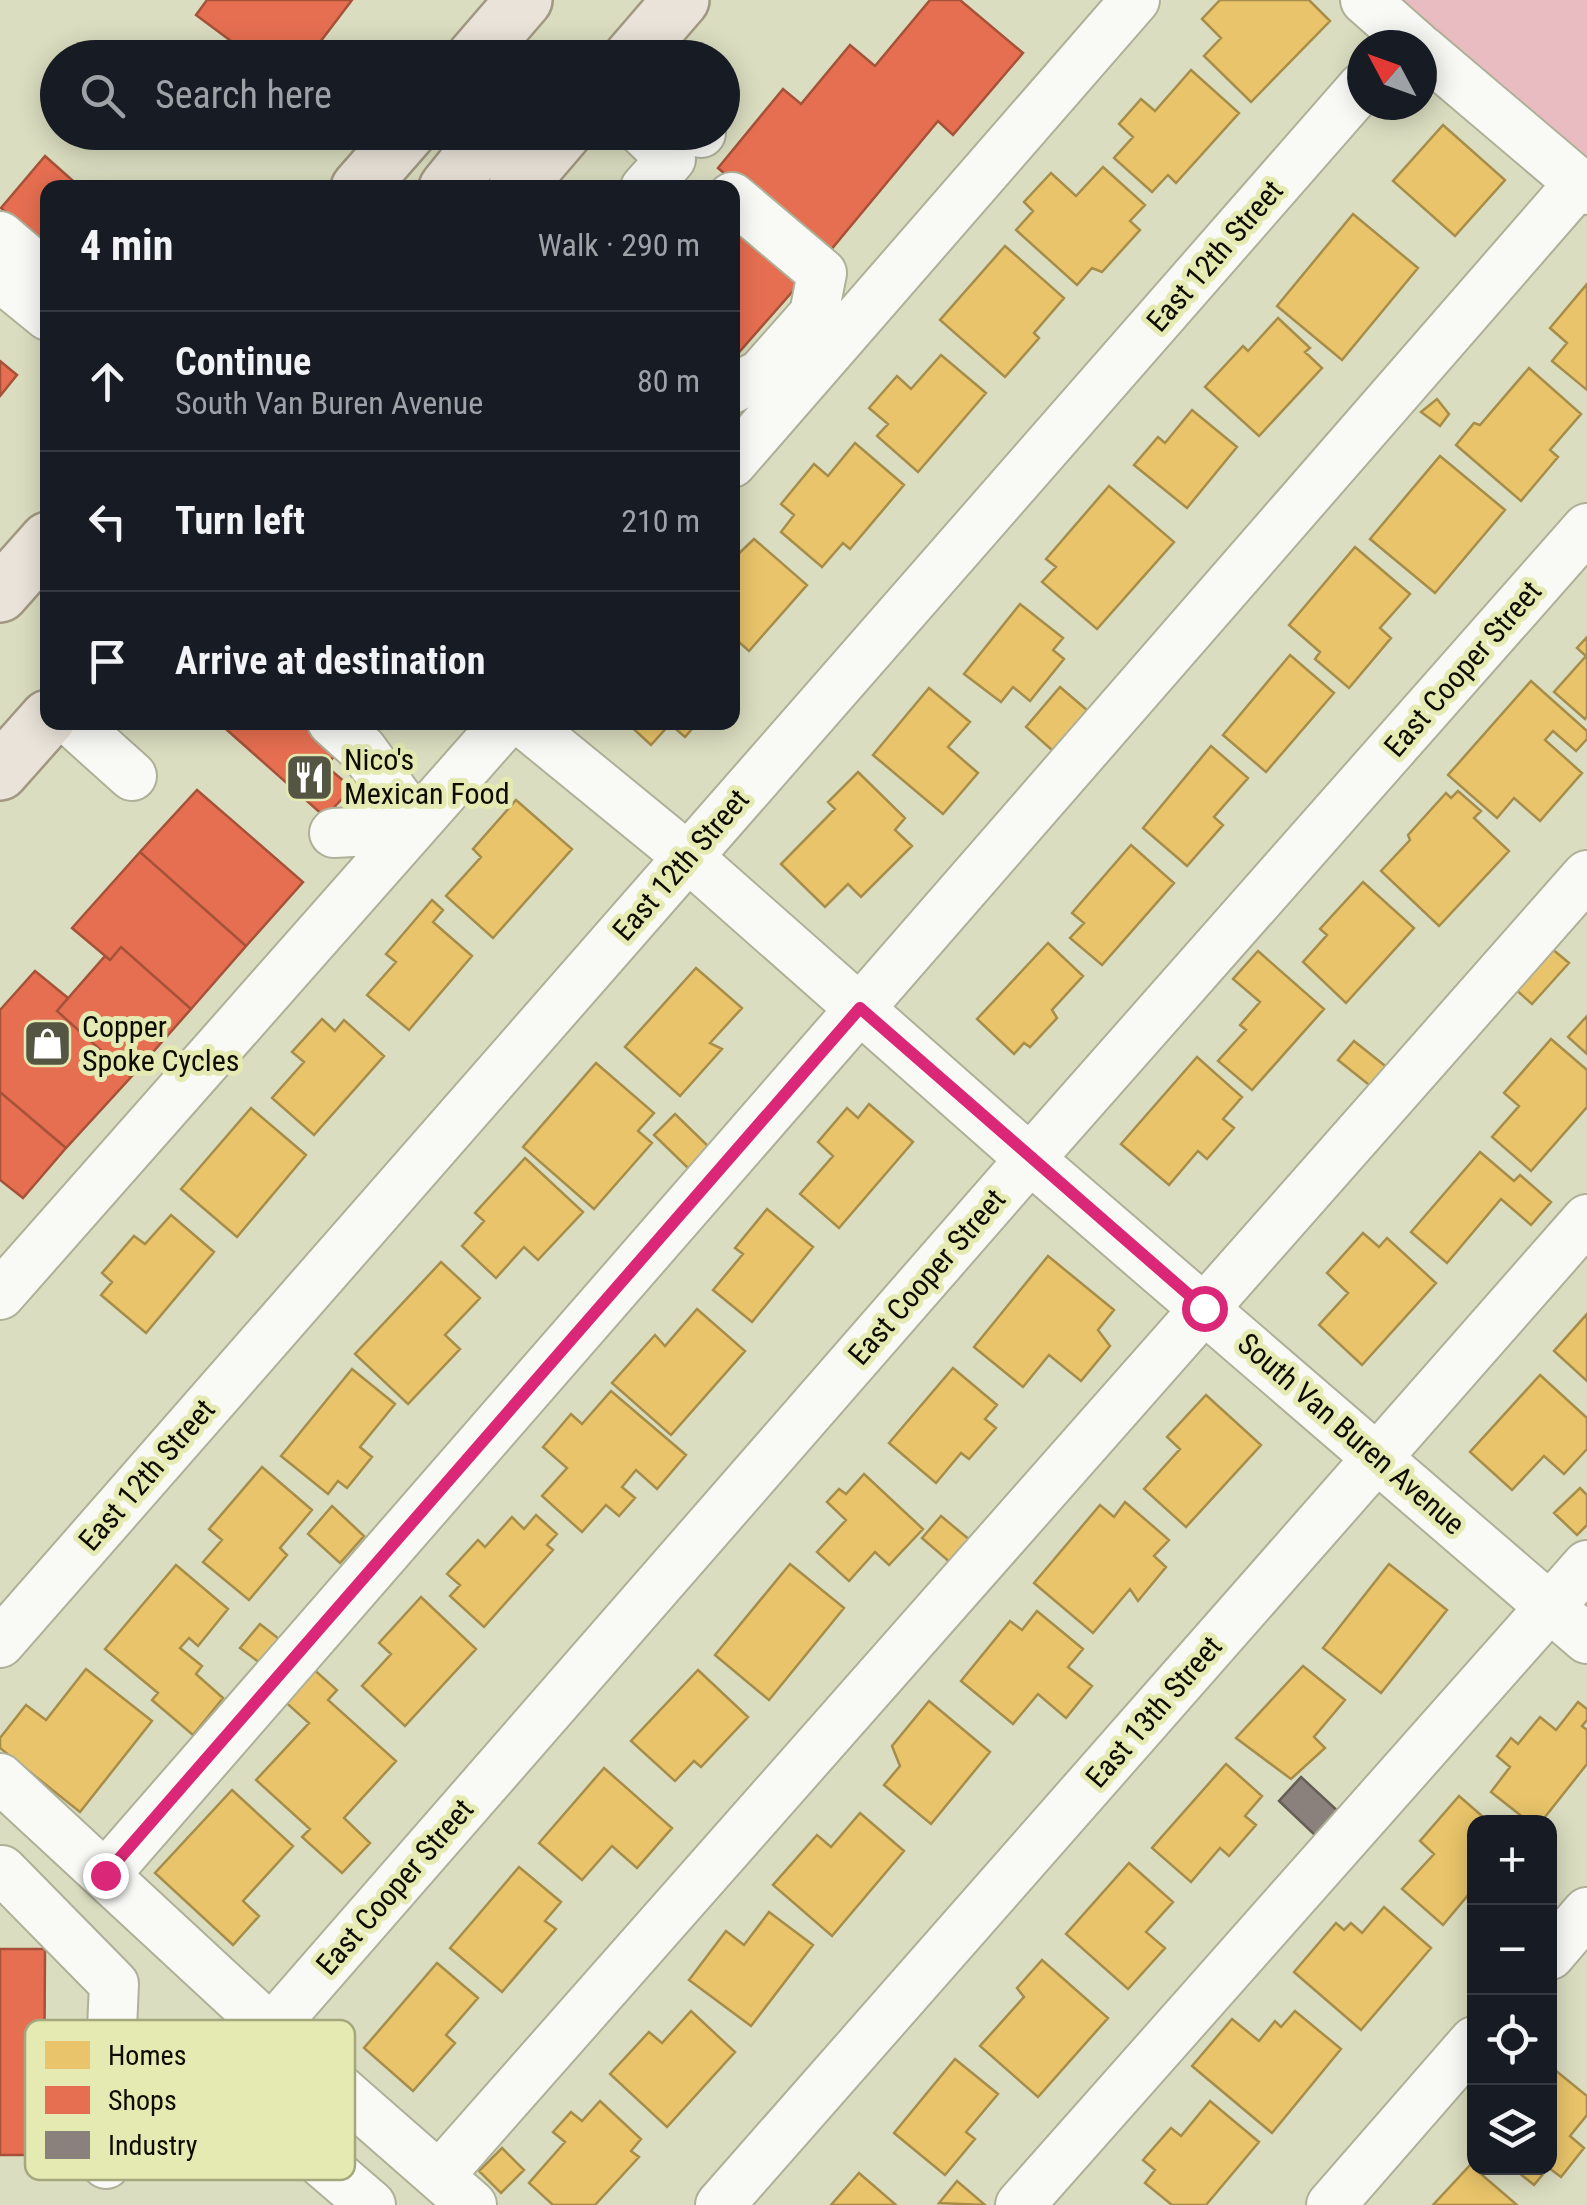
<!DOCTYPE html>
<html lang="en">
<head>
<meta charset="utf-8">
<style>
	:root { --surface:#171b24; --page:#20242c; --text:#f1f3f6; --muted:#9ea1a6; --line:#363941 }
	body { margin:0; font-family:"Roboto Condensed",sans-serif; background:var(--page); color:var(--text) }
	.controls { position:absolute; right:30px; bottom:30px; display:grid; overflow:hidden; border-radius:20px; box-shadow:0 5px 25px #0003 }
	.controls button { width:90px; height:90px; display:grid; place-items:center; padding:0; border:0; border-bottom:2px solid var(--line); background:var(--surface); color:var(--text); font:50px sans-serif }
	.compass { position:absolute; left:1347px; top:30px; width:90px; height:90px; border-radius:50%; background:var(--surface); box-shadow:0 5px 25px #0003; rotate:311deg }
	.stop { position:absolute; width:30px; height:30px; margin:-22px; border:8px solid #db2777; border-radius:50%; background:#fff }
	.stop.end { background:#db2777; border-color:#fff; box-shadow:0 2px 10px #0008 }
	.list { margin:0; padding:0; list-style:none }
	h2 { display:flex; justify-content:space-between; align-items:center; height:130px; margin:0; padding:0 40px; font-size:42px }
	h2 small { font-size:32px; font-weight:400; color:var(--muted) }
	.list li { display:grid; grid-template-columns:65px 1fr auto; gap:30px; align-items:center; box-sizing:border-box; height:140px; padding:0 40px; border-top:2px solid var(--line) }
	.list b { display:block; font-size:38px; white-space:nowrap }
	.list p { margin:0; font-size:32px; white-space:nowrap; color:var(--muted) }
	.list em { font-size:32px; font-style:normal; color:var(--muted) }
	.icon { flex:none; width:55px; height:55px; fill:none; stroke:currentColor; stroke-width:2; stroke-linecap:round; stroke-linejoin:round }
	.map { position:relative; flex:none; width:1587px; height:2205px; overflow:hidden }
	.search { position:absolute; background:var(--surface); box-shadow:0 5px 25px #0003; left:40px; top:40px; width:700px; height:110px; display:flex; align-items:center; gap:25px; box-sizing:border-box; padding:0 35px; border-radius:55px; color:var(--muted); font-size:38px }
	.panel { position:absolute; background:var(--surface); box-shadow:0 5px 25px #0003; left:40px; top:180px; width:700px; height:550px; border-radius:20px }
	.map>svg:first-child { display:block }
	.green { fill:#e9bcc2 }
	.homes { fill:#e9c46a; stroke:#a78d4a; stroke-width:2.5 }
	.shops { fill:#e76f51; stroke:#a55239; stroke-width:2.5 }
	.industry { fill:#8a817c; stroke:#645e57; stroke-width:2.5 }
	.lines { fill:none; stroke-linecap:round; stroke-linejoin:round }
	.minor-casing { stroke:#aeb098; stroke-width:52 }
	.major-casing { stroke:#a29881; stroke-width:60 }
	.minor { stroke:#f9faf5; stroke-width:48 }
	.major { stroke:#e9e3d9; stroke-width:55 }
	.route { stroke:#db2777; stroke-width:12 }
	.labels { text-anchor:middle; stroke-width:10; stroke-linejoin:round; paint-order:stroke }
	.street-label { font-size:30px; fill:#0c0d00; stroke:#e4eab2 }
	.poi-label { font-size:30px; fill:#0c0d00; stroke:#e4eab2; text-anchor:start }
	.key { fill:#e4eab2; stroke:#a3a87d; stroke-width:2.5 }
	.key-label { font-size:28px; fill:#0c0d00 }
</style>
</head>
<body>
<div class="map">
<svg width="1587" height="2205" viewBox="0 0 1587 2205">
	<rect width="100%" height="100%" fill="#daddbf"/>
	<path class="green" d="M1381 0H1587V177Z"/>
	<path class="homes" d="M1220 0H1309L1330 21 1251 102 1204 56 1221 38 1202 19Z
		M1191 70 1239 113 1176 183 1168 175 1152 192 1114 158 1133 137 1119 124 1141 99 1155 111Z
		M1443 125 1505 180 1455 236 1393 181Z
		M1103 167 1145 205 1130 221 1140 230 1102 272 1092 268 1077 285 1016 230 1033 211 1024 202 1051 173 1076 196Z
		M1353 214 1418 268 1342 360 1277 306Z
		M1005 246 1064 298 1034 333 1039 338 1005 377 940 320Z
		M1587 284V390L1552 361 1567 343 1550 328Z
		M1278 318 1310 348 1305 352 1322 368 1259 436 1205 387 1243 346 1248 351Z
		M941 355 986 393 918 472 877 436 888 424 869 408 897 376 911 389Z
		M1529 368 1581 414 1550 450 1558 457 1521 501 1456 445 1474 423 1480 425Z
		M1437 399 1449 414 1440 426 1421 412Z
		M1192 410 1237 447 1187 508 1134 465 1158 437 1165 443Z
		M855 443 904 485 850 549 843 543 822 567 781 532 794 515 781 504 814 464 828 476Z
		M1440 456 1505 510 1435 593 1370 539Z
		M1109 486 1174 542 1097 629 1042 582 1056 567 1046 559Z
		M754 539 807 585 749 651 732 636V560Z
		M1355 547 1410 594 1380 628 1391 638 1349 688 1315 659 1320 652 1289 625Z
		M1020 604 1063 638 1053 650 1064 659 1030 701 1013 687 1001 702 964 674Z
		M1587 637V716L1585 719 1554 692 1586 656 1577 648Z
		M1290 655 1334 693 1266 772 1223 735Z
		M1531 681 1587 731V739L1576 751 1553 731 1545 740 1582 773 1540 821 1514 798 1497 818 1448 775Z
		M1060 687 1088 711 1053 751 1026 727Z
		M929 688 970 722 948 747 978 773 943 814 873 755Z
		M626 722H698L685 737 670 724 651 745Z
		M1211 746 1248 778 1214 817 1223 825 1187 866 1143 828Z
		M858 772 905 818 895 830 912 846 861 897 848 884 825 907 781 864 835 809 828 802Z
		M1458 791 1481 811 1474 818 1509 851 1439 926 1381 871 1410 840 1408 835 1446 793 1451 798Z
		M516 800 572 849 493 938 446 896 481 857 473 849Z
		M1131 845 1174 883 1102 965 1070 938 1084 923 1072 913Z
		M1363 882 1414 928 1346 1003 1303 962 1327 935 1320 929Z
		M432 900 443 910 433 922 472 956 409 1030 367 995 396 962 386 954Z
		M1048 943 1083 976 1052 1010 1057 1018 1030 1047 1024 1043 1014 1054 977 1019Z
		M1551 948 1569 963 1532 1004 1515 989Z
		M1258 951 1324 1009 1252 1090 1218 1061 1246 1030 1240 1025 1260 1002 1233 979Z
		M696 968 742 1008 710 1043 722 1049 680 1096 625 1047Z
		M1587 1016V1054L1568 1037Z
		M322 1019 335 1031 344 1020 384 1056 314 1135 272 1098 304 1062 292 1052Z
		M1551 1039 1587 1070V1107L1531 1171 1492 1137 1519 1106 1504 1093Z
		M1354 1041 1389 1069 1373 1088 1338 1060Z
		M1197 1057 1242 1097 1223 1119 1234 1128 1207 1159 1198 1151 1169 1185 1121 1144Z
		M596 1063 654 1113 638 1131 652 1143 594 1209 523 1147Z
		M869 1104 913 1142 839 1228 800 1194 833 1156 818 1142 847 1108 858 1118Z
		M251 1108 306 1155 237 1237 181 1189Z
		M675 1114 710 1148 689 1169 654 1135Z
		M1480 1152 1514 1181 1520 1175 1551 1202 1531 1225 1501 1199 1447 1263 1411 1232Z
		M525 1158 583 1212 538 1260 524 1247 496 1278 462 1246 484 1221 475 1213Z
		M767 1209 813 1247 752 1322 713 1290 743 1254 735 1248Z
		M171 1215 214 1252 146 1333 101 1295 112 1282 102 1273 134 1236 145 1244Z
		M1363 1233 1379 1247 1387 1238 1436 1283 1362 1365 1319 1325 1348 1293 1327 1273Z
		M1048 1256 1114 1310 1098 1330 1110 1346 1081 1381 1049 1355 1023 1387 974 1347Z
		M441 1262 480 1298 445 1335 460 1349 408 1404 355 1354Z
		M697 1309 745 1351 671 1435 612 1383 655 1335 665 1346Z
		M1587 1314V1381L1554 1351Z
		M953 1368 997 1405 985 1419 996 1428 969 1459 961 1453 936 1483 889 1443Z
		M352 1369 395 1404 360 1447 372 1457 347 1488 338 1481 328 1494 281 1456Z
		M1540 1375 1587 1418V1449L1564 1474 1544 1456 1512 1490 1470 1452Z
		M611 1391 686 1455 657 1489 636 1470 622 1487 635 1498 619 1516 606 1505 582 1532 542 1496 567 1468 543 1447 571 1414 582 1424Z
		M1206 1395 1261 1445 1186 1527 1144 1489 1180 1449 1167 1437Z
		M262 1467 312 1510 280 1548 287 1555 249 1600 203 1562 222 1540 209 1529Z
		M864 1474 923 1529 889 1565 875 1552 849 1581 817 1552 846 1520 827 1502 839 1489 846 1494Z
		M1580 1488 1587 1495V1525L1577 1535 1554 1513Z
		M1125 1502 1169 1540 1154 1556 1166 1567 1138 1601 1130 1589 1093 1633 1034 1583 1100 1505 1114 1517Z
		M332 1506 364 1536 340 1563 308 1534Z
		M536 1515 557 1534 547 1545 553 1550 484 1627 450 1596 460 1585 447 1574 478 1540 485 1547 512 1517 524 1529Z
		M941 1516 971 1541 952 1564 922 1538Z
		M790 1564 844 1608 769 1700 715 1655Z
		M1389 1564 1447 1610 1381 1693 1323 1648Z
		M176 1565 228 1609 198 1646 189 1638 180 1648 202 1666 196 1674 223 1698 193 1735 152 1700 158 1693 105 1649Z
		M421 1597 476 1649 405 1726 362 1686 391 1654 379 1643Z
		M1037 1611 1083 1649 1068 1667 1092 1686 1066 1718 1038 1694 1013 1724 961 1681 1010 1621 1022 1630Z
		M260 1624 279 1639 260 1663 240 1648Z
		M302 1659 337 1690 328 1700 396 1761 344 1818 370 1843 342 1873 302 1837 310 1829 256 1780 309 1723 273 1691Z
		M1303 1666 1345 1700 1314 1737 1325 1748 1291 1779 1236 1738Z
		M86 1669 152 1721 80 1812 0 1748V1738L26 1705 46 1720Z
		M698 1670 748 1717 701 1767 694 1761 675 1781 631 1741Z
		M929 1701 990 1752 931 1824 884 1785 900 1766 892 1746Z
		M1578 1702 1587 1709V1720L1582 1726 1587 1730V1764L1541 1822H1529L1491 1792 1510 1767 1497 1756 1511 1738 1518 1744 1540 1717 1556 1730Z
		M1226 1764 1262 1796 1245 1816 1256 1825 1229 1856 1220 1848 1191 1882 1152 1848Z
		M604 1768 672 1828 637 1868 612 1846 582 1880 539 1843Z
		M232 1790 293 1846 243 1901 259 1916 233 1945 155 1873Z
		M1459 1796 1489 1822H1474V1888L1443 1925 1402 1889 1434 1854 1420 1841Z
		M860 1813 904 1851 832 1936 773 1885 817 1835 831 1847Z
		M1129 1863 1173 1902 1146 1932 1165 1948 1128 1989 1066 1934Z
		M519 1867 561 1902 545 1921 556 1929 502 1992 450 1948Z
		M1384 1907 1431 1948 1361 2030 1294 1972 1336 1923 1344 1930 1351 1923 1362 1933Z
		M769 1912 813 1945 751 2026 689 1980 726 1931 744 1945Z
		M1042 1960 1108 2018 1038 2097 980 2046 1024 1997 1017 1988Z
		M437 1963 478 1998 446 2035 455 2043 413 2091 364 2048Z
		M691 2011 735 2052 667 2127 610 2074 649 2032 662 2043Z
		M1295 2011 1341 2049 1272 2133 1192 2066 1232 2019 1259 2041 1275 2021 1281 2027Z
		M955 2059 998 2094 966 2132 975 2139 945 2175 894 2133Z
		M1555 2070 1587 2096V2115L1570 2136 1584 2148 1561 2177 1549 2168 1550 2077Z
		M600 2101 641 2139 631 2151 639 2157 595 2205H553L529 2183 565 2142 553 2132 571 2112 582 2121Z
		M1210 2101 1259 2142 1206 2205H1172L1145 2183 1155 2170 1143 2160 1171 2128 1181 2136Z
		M502 2148 524 2170 501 2193 479 2171Z
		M1472 2163 1474 2168 1517 2205H1433Z
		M1513 2168H1548L1534 2185Z
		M859 2173 896 2205H831Z
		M957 2181 985 2205 939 2203Z"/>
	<path class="shops" d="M207 0H352L308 58H219L231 41 196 15Z
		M930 0H960L1023 53 953 135 938 121 825 257 718 168 783 89 801 104 850 45 875 66Z
		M45 156 81 188H48V249L1 208Z
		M732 208 807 275 734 358 732 357Z
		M0 361 17 375 0 396Z
		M218 722H312L341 748 326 766 352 788 325 817Z
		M197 790 303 882 246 946 140 852Z
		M140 852 246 946 191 1009 121 947 110 960 72 928Z
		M121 947 191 1009 131 1077 57 1011 105 956 110 960Z
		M35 971 68 998 57 1011 131 1077 66 1148 0 1092V1010Z
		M0 1092 66 1148 23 1198 0 1180Z
		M0 1949H45L44 2123H95V2155H0Z"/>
	<path class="industry" d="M1301 1777 1340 1813 1318 1838 1279 1801Z"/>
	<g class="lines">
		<defs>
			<path id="minor" d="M1365 0 1416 45
				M1422 50 1587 190
				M643 132 671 159 645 188
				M700 132 701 133
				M732 197 822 273 814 314 761 374 732 389
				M0 236 48 277
				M0 277 48 316
				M732 463 1135 0
				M72 722 132 776
				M332 722 362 749 400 801 371 831 334 833
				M523 722 688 857 1030 1159 1587 1639
				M0 1295 506 722
				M0 1643 1362 87
				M0 1778 271 2029 472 2205
				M2 1870 114 1984 106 2164
				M105 1875 1579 183
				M1550 1955 1587 1912
				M271 2029 1030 1159 1587 528
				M322 2074 278 2125 371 2205
				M439 2176 1587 875
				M720 2205 1587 1219
				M1020 2205 1587 1565
				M1331 2205 1474 2041"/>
			<path id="major" d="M474 58 524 0
				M631 58 681 0
				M359 188 408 132
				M447 188 492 132
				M516 188 564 132
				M0 594 48 540
				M0 772 48 718"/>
		</defs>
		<use href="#minor" class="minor-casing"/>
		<use href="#major" class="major-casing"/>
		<use href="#minor" class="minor"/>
		<use href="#major" class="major"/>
	</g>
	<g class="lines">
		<path class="route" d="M105 1875 860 1008 1204 1308"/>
	</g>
	<defs>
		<symbol id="restaurant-square" viewBox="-11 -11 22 22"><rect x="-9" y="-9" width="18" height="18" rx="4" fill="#545643" stroke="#e4eab2"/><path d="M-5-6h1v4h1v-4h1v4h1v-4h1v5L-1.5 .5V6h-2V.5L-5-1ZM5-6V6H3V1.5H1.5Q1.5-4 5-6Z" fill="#fff"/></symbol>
		<symbol id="shop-square" viewBox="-11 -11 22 22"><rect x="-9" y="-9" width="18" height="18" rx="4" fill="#545643" stroke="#e4eab2"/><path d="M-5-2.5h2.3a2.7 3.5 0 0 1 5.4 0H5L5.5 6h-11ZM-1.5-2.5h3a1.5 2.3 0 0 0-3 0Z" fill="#fff"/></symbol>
	</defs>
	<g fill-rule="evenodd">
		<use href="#restaurant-square" x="282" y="750" width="55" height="55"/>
		<use href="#shop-square" x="20" y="1016" width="55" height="55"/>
	</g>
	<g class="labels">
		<g class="street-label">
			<text transform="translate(1215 256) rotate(-49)" y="10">East 12th Street</text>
			<text transform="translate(1463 669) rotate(-49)" y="10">East Cooper Street</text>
			<text transform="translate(681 865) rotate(-49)" y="10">East 12th Street</text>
			<text transform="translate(927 1277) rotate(-49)" y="10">East Cooper Street</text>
			<text transform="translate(1351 1434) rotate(41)" y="10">South Van Buren Avenue</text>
			<text transform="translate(147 1475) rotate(-49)" y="10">East 12th Street</text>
			<text transform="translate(1154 1712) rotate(-49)" y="10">East 13th Street</text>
			<text transform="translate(395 1887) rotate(-49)" y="10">East Cooper Street</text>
		</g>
		<g class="poi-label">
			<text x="344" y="770">Nico's<tspan x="344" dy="34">Mexican Food</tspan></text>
			<text x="82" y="1037">Copper<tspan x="82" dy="34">Spoke Cycles</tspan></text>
		</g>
	</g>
	<rect x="25" y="2020" width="330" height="160" rx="15" class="key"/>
	<rect x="45" y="2041" width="45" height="28" fill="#e9c46a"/>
	<rect x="45" y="2086" width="45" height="28" fill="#e76f51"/>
	<rect x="45" y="2131" width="45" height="28" fill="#8a817c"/>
	<g class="key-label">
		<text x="108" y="2065">Homes</text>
		<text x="108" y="2110">Shops</text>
		<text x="108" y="2155">Industry</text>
	</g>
</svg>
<div class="controls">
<button>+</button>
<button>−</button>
<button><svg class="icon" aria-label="locate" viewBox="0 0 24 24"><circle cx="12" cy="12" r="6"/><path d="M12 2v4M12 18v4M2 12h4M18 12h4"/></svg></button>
<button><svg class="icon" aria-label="layers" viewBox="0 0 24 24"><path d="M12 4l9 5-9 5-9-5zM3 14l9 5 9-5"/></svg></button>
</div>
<svg class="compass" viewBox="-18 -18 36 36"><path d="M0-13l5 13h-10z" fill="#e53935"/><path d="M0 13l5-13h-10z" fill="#9ea1a6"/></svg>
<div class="stop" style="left:1204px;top:1308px"></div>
<div class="stop end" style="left:105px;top:1875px"></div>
<div class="search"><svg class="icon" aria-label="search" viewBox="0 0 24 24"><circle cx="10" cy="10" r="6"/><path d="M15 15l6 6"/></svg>Search here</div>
<section class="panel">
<h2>4 min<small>Walk · 290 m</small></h2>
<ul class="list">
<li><svg class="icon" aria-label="ahead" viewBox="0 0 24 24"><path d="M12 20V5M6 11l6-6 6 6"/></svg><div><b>Continue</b><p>South Van Buren Avenue</p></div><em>80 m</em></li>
<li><svg class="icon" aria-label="left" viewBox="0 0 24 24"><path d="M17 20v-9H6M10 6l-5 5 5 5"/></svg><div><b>Turn left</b></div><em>210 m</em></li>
<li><svg class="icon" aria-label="arrive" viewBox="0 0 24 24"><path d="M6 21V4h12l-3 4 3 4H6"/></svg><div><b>Arrive at destination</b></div></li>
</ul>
</section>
</div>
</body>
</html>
